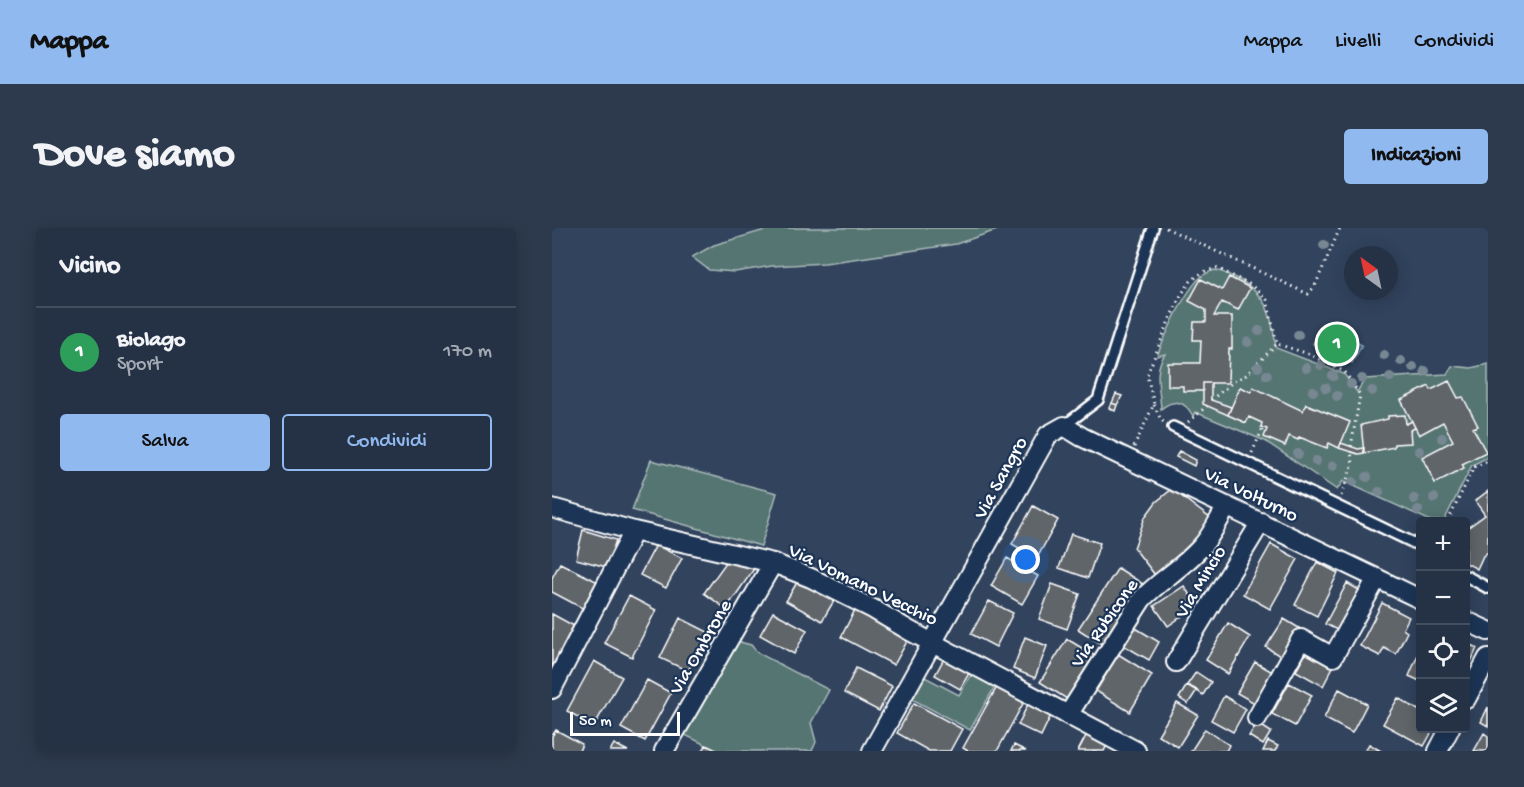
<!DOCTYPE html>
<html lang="it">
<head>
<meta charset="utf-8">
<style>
	:root { --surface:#253246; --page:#2d3a4d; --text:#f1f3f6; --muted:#a3aab3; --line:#424d5f; --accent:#90b9f0 }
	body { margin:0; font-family:"Gochi Hand",sans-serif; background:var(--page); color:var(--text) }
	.controls { position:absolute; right:18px; bottom:18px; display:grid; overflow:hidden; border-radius:6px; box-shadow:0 3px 15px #0003 }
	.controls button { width:54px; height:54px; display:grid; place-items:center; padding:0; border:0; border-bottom:2px solid var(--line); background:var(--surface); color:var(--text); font:30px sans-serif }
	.compass { position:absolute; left:792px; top:18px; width:54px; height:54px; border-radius:50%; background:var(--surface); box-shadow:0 3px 15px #0003; rotate:327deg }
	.scale { position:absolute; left:18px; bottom:15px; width:110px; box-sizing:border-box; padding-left:6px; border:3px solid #fff; border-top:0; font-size:16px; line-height:21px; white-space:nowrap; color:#fff; -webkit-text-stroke:4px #1d3557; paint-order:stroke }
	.you { position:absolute; left:474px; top:332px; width:21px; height:21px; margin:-15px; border:4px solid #fff; border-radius:50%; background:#1a73e8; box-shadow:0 0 0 9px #1a73e833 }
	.badge { display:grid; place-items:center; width:39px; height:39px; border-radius:50%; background:var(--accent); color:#fff; font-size:20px; font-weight:700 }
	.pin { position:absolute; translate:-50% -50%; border:3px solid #fff; box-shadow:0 2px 6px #0006 }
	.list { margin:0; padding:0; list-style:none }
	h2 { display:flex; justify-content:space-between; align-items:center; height:78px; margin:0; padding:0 24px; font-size:26px }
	h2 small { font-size:20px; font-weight:400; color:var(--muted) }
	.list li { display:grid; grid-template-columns:39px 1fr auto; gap:18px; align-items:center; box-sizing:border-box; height:90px; padding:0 24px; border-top:2px solid var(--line) }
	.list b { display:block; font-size:22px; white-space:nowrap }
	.list p { margin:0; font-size:20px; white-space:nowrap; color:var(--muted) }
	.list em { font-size:20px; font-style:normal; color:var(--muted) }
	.actions { display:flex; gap:12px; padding:18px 24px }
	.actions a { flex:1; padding:14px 0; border:2px solid var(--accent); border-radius:6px; text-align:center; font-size:21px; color:var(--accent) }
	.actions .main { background:var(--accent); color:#111 }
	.icon { flex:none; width:33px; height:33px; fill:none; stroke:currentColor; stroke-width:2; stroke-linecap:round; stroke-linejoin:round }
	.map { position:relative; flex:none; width:936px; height:523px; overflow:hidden; border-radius:6px }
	header { display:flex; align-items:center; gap:36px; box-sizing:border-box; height:84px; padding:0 30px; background:var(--accent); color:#111 }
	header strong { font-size:28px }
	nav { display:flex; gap:33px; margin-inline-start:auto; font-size:21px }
	.intro { display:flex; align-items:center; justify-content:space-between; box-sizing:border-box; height:144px; padding:0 36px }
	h1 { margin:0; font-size:42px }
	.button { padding:15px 27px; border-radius:6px; background:var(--accent); color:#111; font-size:21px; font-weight:700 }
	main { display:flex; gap:36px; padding:0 36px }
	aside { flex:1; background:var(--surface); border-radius:6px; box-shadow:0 3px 15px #0003 }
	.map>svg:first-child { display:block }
	.green { fill:#557473; stroke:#aabab9; stroke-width:1.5 }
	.water { fill:#446a8c; stroke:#8fa6ba; stroke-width:1.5 }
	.building { fill:#60656b; stroke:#fff; stroke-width:1.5 }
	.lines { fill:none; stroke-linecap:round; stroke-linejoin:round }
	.service-casing { stroke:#fff; stroke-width:14 }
	.minor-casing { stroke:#fff; stroke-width:22 }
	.path { stroke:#fff; stroke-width:3; stroke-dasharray:1.5 4.5; stroke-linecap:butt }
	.service { stroke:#1d3557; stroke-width:9 }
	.minor { stroke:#1d3557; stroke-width:18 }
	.tree { fill:#788893 }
	.labels { text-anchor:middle; stroke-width:4.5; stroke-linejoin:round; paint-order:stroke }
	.street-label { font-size:20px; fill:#fff; stroke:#1d3557 }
</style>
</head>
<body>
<header>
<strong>Mappa</strong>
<nav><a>Mappa</a><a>Livelli</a><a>Condividi</a></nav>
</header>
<div class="intro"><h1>Dove siamo</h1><a class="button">Indicazioni</a></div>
<main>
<aside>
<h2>Vicino<small></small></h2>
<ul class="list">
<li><span class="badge" style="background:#2e9e5b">1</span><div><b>Biolago</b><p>Sport</p></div><em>170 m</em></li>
</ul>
<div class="actions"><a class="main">Salva</a><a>Condividi</a></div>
</aside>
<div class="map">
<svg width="936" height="523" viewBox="0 0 936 523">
	<rect width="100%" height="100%" fill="#31435d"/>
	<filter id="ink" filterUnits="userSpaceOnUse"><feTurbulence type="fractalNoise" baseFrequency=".0167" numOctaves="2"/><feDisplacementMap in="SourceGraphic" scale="12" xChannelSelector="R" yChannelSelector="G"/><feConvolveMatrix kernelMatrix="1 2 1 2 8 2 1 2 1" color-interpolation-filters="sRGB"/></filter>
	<g filter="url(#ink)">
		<path class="green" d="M220 0H451L404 16 357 23 273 35 220 38 183 44 157 42 140 29 162 17Z
			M662 42C671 43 679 48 688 52 716 68 720 89 724 120L792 146 805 164 813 151 895 146 900 138 919 140 936 136V229L920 237 892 293H879L791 253 785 262 713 213 643 184 641 188C633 173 622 170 609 181 608 162 601 142 613 126L605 128C613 108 633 62 649 49 652 46 658 44 662 42Z
			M99 232 225 265 209 318 80 282Z
			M184 413 199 417 206 425 277 462 259 495 264 514 260 523H166L133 507Z
			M423 440 446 453 418 502 360 471 371 448 407 467Z"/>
		<path class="water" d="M770 97 810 117 800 135 761 116Z"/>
		<path class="building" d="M677 49 698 60 686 82 670 74 662 88H680V121H677L676 155H651V163H631V158H616V135H648L649 112H641L642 94H654V82L637 73 649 51 670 62Z
			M897 153 906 170 911 169 926 198 921 200 934 224 910 236 912 240 883 255 870 229 901 213 891 194 867 207 849 172 877 158 879 162Z
			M651 155H659V172L679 179 676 187 651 176Z
			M688 159 699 164 701 159 751 183 754 176 798 194 787 220 777 215 775 220 747 209 746 212 737 208 733 218 712 209 715 201 709 199 710 195 697 189 694 195 676 187Z
			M564 166 570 168 565 177 560 175Z
			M560 175 565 177 563 183 557 180Z
			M853 187 854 196 860 193 863 200 858 202 859 215 842 216V219L812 225 809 197 836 191V188Z
			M789 215 806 221 812 220V225L806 226 787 220Z
			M627 223 644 232 642 238 624 229Z
			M620 261 663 294 631 334 603 347 582 320 593 289 604 274Z
			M936 263V324L931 328 925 341 914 335V301L933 287 923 273Z
			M481 278 506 292 485 330 460 316Z
			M31 302 64 312 55 339 24 331Z
			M519 306 548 315 536 350 507 340Z
			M719 316 746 331 718 381 691 366Z
			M104 317 130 330 114 360 88 347Z
			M177 330 204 338 174 381 152 365Z
			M455 330 486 348 470 376 439 358Z
			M765 334 786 345 765 388 743 377Z
			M8 335 46 354 32 381 0 364V350Z
			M566 340 594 358 554 419 526 401Z
			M247 351 283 371 270 393 234 373Z
			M795 355 814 366 793 406 773 396Z
			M500 356 528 366 515 401 487 391Z
			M632 358 645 378 616 398 602 378Z
			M77 368 104 382 80 429 52 415Z
			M437 373 461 385 444 419 419 406Z
			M830 375 857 389 851 401 855 404 844 426 832 420 828 428 808 418Z
			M304 380 358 408 342 437 289 409Z
			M221 384 255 402 242 426 208 407Z
			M0 386 24 399 3 438 0 437Z
			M128 390 156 404 136 443 108 430Z
			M732 391 752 403 734 432 714 419Z
			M676 395 698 409 676 446 654 432Z
			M582 399 607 414 597 432 571 417Z
			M473 409 495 418 483 450 461 441Z
			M515 411 545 429 518 473 488 454Z
			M914 415 925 420 914 445Z
			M757 420 783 435 771 458 744 443Z
			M868 422V453L857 448Z
			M566 426 600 447 578 484 544 463Z
			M394 427 420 440 408 461 383 447Z
			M42 433 70 449 42 498 15 483Z
			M703 434 724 446 706 477 685 465Z
			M304 440 340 458 327 483 292 465Z
			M644 444 659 454 651 467 635 457Z
			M95 452 119 465 93 513 69 500Z
			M737 455 760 467 743 498 720 486Z
			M446 457 473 472 445 523H416L411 520Z
			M635 457 645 462 636 476 627 470Z
			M787 461 815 476 800 505 772 490Z
			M672 468 694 481 681 504 659 492Z
			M846 470 868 483V500H882L872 518 831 496Z
			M477 474 500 485 489 508 466 497Z
			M362 475 410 501 398 523H377L345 505Z
			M625 475 646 487 626 519 606 507Z
			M936 479V498L929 494Z
			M705 495 719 504 711 517 697 508Z
			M653 501 677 517 674 523H639Z
			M4 502 30 516 27 523H0V508Z
			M536 504 556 515 552 523H526Z
			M932 505 936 508V523H922Z
			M716 513 726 518 723 523H711Z
			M62 516 76 523H58Z
			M817 516 829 523H813Z
			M154 517 166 523H151Z
			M462 517 474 523H459Z"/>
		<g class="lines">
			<defs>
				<path id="service" d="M512 198 546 172 601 0
					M621 199 868 318
					M914 348 936 360"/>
				<path id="minor" d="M0 280 82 303 221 335 259 350 321 381 358 403 584 523
					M914 393 936 403
					M624 434 709 294
					M0 461 82 303
					M914 471 936 430
					M516 487 590 371C608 352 632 339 650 318 660 307 667 291 675 278
					M705 490 749 411 781 429 825 350
					M112 523 221 335
					M320 523 496 207 512 198 530 209 868 371
					M886 523 898 500"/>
			</defs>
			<use href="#service" class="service-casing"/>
			<use href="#minor" class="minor-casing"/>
			<path class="path" d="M614 0 756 66 763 58 788 0
				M659 172 682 153 694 147 725 116
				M602 177 609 192 612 194
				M636 194 655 178
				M582 219 602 176 595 147 619 88 629 67 639 53 651 44 665 40 699 57 715 72 725 116 757 126 793 144 808 167 799 219
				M700 225 711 200
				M789 268 801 235 799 224
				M896 293 922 239 936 233"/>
			<use href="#service" class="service"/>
			<use href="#minor" class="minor"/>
		</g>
		<g class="tree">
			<circle cx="772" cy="17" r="5"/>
			<circle cx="707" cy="103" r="5"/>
			<circle cx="746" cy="107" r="5"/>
			<circle cx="696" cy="114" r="5"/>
			<circle cx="832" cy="127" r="5"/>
			<circle cx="849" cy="133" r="5"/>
			<circle cx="769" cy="137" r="5"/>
			<circle cx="706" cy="139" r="5"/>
			<circle cx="861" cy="139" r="5"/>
			<circle cx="754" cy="140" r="5"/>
			<circle cx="873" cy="143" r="5"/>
			<circle cx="715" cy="147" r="5"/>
			<circle cx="781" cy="148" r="5"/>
			<circle cx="838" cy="149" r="5"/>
			<circle cx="810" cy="151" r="5"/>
			<circle cx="799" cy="156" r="5"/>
			<circle cx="774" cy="160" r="5"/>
			<circle cx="761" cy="163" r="5"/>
			<circle cx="820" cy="163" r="5"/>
			<circle cx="785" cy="168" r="5"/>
			<circle cx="890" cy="210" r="5"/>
			<circle cx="867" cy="223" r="5"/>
			<circle cx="746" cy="226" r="5"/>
			<circle cx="764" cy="233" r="5"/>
			<circle cx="781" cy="238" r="5"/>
			<circle cx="815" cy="249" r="5"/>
			<circle cx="801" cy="254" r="5"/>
			<circle cx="827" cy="264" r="5"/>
			<circle cx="882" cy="270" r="5"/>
			<circle cx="862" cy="271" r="5"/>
			<circle cx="866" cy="282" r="5"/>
		</g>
	</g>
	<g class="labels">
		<g class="street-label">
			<text transform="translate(447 249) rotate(-61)" y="7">Via Sangro</text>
			<text transform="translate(700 265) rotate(26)" y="7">Via Volturno</text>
			<text transform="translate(647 353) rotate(-59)" y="7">Via Mincio</text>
			<text transform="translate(312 355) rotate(26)" y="7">Via Vomano Vecchio</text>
			<text transform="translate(551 394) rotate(-55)" y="7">Via Rubicone</text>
			<text transform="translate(147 418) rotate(-60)" y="7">Via Ombrone</text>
		</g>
	</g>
</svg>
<div class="controls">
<button>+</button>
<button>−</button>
<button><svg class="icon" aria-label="locate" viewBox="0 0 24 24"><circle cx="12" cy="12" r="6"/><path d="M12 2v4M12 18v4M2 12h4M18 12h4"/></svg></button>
<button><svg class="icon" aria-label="layers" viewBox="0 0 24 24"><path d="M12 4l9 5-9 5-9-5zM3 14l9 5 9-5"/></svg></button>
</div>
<svg class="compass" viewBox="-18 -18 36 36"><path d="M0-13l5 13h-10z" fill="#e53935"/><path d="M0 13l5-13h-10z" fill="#a3aab3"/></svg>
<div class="scale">50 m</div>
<div class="you"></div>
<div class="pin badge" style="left:785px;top:116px;background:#2e9e5b">1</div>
</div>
</main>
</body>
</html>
